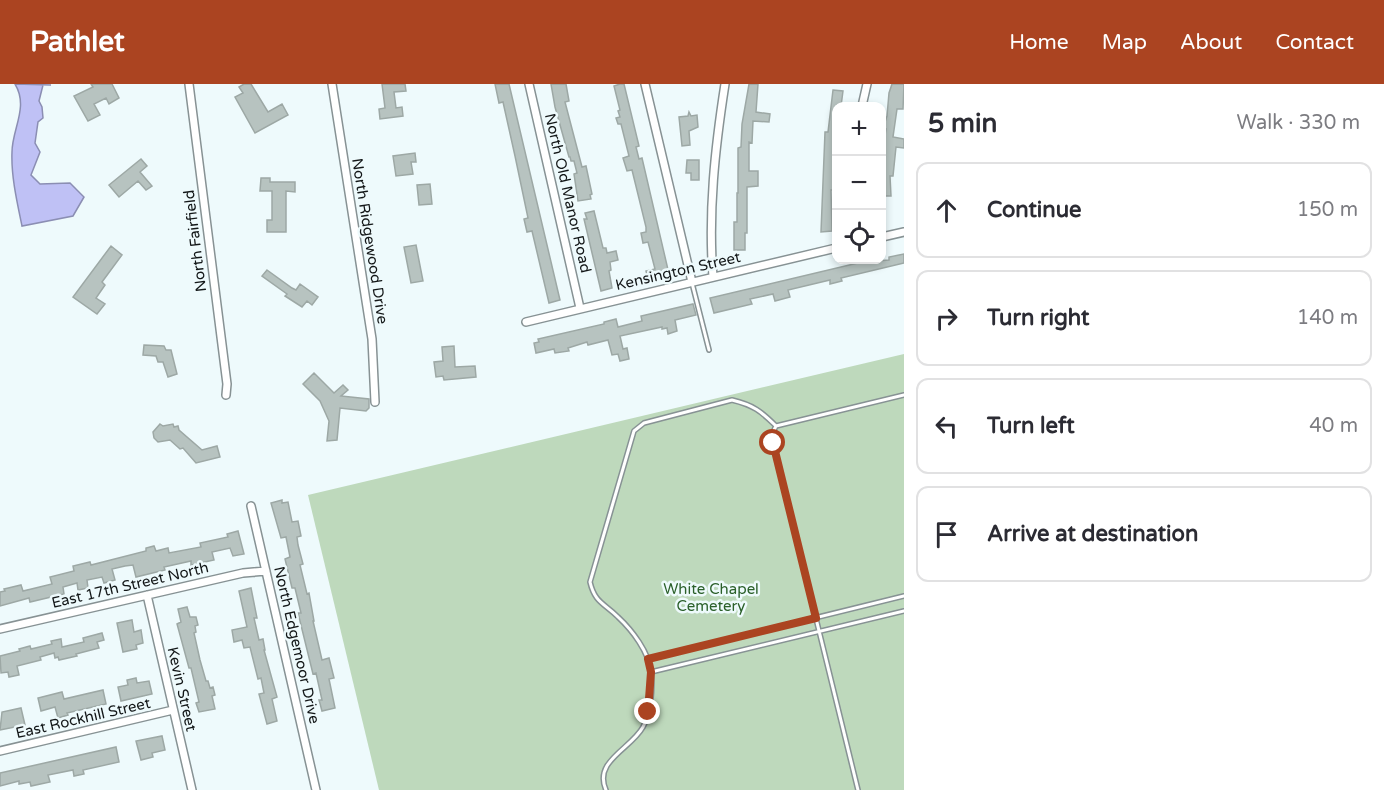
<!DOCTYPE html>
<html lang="en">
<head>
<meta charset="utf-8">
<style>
	:root { --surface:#fff; --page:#f7f7f7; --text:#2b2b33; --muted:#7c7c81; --line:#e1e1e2; --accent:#ab4421 }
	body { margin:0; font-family:"Varela Round",sans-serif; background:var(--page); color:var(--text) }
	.controls { position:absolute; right:18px; top:18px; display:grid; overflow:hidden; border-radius:12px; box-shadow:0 3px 9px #0003 }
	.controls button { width:54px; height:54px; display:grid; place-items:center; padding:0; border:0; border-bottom:2px solid var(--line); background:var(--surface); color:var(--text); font:30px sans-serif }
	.stop { position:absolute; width:18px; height:18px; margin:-14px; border:4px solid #ab4421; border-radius:50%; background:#fff }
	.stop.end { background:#ab4421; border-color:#fff; box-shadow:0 2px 6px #0008 }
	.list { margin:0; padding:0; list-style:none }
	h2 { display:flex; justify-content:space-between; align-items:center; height:78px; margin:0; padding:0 24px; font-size:26px }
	h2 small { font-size:20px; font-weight:400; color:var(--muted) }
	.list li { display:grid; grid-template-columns:39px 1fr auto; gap:18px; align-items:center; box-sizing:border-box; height:96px; margin:0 12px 12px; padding:0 12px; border:2px solid var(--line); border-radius:12px }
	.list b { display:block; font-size:22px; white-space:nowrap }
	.list em { font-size:20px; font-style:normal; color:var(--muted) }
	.icon { flex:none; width:33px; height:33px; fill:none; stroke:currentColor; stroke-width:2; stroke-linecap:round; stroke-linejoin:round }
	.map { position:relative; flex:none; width:904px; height:706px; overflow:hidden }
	header { display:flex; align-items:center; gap:36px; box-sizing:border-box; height:84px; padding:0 30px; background:var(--accent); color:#fff }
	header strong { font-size:28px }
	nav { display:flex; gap:33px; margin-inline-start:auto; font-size:21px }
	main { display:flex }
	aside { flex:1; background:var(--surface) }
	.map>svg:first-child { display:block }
	.green { fill:#bed9bc }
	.water { fill:#bfc1f5; stroke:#8b8eb3; stroke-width:1.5 }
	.building { fill:#b7c3c0; stroke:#9da8a5; stroke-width:1.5 }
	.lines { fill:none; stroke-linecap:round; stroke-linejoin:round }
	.service-casing { stroke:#879294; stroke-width:6 }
	.minor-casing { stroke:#879294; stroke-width:10 }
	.service { stroke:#fff; stroke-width:3 }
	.minor { stroke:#fff; stroke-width:7 }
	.route { stroke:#ab4421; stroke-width:8 }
	.labels { text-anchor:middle; stroke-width:5; stroke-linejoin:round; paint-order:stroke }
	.street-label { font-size:15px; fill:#131718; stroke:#eefafc }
	.park-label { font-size:15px; fill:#2b602a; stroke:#eefafc }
</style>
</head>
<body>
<header>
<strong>Pathlet</strong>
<nav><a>Home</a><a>Map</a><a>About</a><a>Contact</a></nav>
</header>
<main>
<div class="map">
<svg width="904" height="706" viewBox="0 0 904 706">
	<rect width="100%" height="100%" fill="#eefafc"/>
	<path class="green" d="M904 270V706H379L308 411Z"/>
	<path class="water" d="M15 0 51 1H43L39 17 42 23 43 34 38 38 35 59 40 68 31 91 40 100 70 99 84 113 73 132 22 142C17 118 11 92 12 68 12 45 29 23 15 0Z"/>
	<path class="building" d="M91 0H112L119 14 109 20 106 14 94 20 100 31 88 37 74 12 93 3Z
		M244 0H251L268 28 282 20 288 31 255 49 235 13 243 9 239 3Z
		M382 0H405L406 7 394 8 396 24 402 23 403 32 380 35 379 25 385 24Z
		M495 0H509L560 216 549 219 532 147 527 148 524 135 528 134 515 72 503 18 499 19Z
		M551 0H566L569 17 565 18 582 83 586 82 592 110 590 111 591 115 578 117 574 90 577 89 574 77H571L570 73H569L555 23Z
		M620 0H624L639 62 636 63 639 75 642 74 669 190 648 195 646 187 655 185 648 158 643 159 641 149 646 148V143L632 86 627 87 623 74 629 72 621 40H618L616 34 620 33 618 27 620 26 614 2Z
		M749 0H758L756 28 770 30 769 38 753 37 752 59 749 58V87H758V102L747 103V149H745V166H734V138H737V109H738V64L741 63 742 40Z
		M892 0H904L903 25H897L893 53 904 55V64L896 63 893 92H890L891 112H882V58H884L886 45H882V38H885L887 32 889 9Z
		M833 6 843 7 841 22 837 21V66L833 106H831L832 147 821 148 825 48H828Z
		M689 28 691 32 697 31 698 43 689 47 690 61 682 62 679 33 688 32Z
		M415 69 416 78H411L413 90 396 92 393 72Z
		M141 75 147 82 140 88 152 102 146 106 138 97 119 113 109 101Z
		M687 76H699V96H691V89H686Z
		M261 94H270V98H295V108L286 107V148H267V136H272V107H260Z
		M430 100 432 120 419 121 417 101Z
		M594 127 603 164H606L607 169 616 167 618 176 610 178 611 186 609 187 612 204 601 207 584 135H587L585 129Z
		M416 161 423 197 411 199 404 163Z
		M111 162 122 171 102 198 105 201 96 214 105 220 97 230 73 213Z
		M904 170V179L841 194 842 197 830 200V196L788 206 790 213 775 217 773 210 750 215 752 220 714 229 710 214 862 178 889 176V173Z
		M267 186 292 204 296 206 300 200 318 213 312 221 307 217 302 223 285 212 287 210 262 192Z
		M693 220 696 231 675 236 677 247 668 250 667 244 662 245V243L620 252 623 265 627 264 629 275 620 277 618 270 612 271 608 256 588 261 587 258 568 264 569 267 555 269 554 265 536 269 534 259 539 258 538 255 604 240V238L616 235 618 243 642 237 641 232Z
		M144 261 164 262 166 266H171L177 290 168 293 163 278H158L156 272 143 271Z
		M454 262 455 283 475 282 476 293 444 296 443 292 436 293 434 278 443 277 442 263Z
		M314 289 334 309 343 301 348 306 341 312 369 315V324L366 327 340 324 337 356 327 357 329 337 320 317 303 300Z
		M160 340 163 342 173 340 174 343 178 342 179 346 202 366 217 362 220 373 196 379 183 364 180 365 170 356 158 358 154 354 153 348Z
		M282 416V419L288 418 292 438 298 437 301 452 297 453 298 461 303 480 300 481 307 510 309 509 314 537H313L322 576 329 574 334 594 329 595 335 624 322 627 319 616H322L316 589 313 590 298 529H301L295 504H292L285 475 290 473 286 453 281 454 271 419Z
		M238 447 244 470 233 472 230 464 212 468 214 476 191 481V477L164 483 165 486 136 493 133 481 125 482 112 485 115 496 104 499 102 493 87 496 88 504 78 506 77 499 63 503 64 510 30 518 29 514 0 522V508L5 507 4 505 21 501 23 507 52 500 50 493 74 487 73 482 90 478 91 481 146 467V464L154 462 156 467 168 464 169 469 201 463 200 459 228 453 227 450Z
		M251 504 257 534H254L259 556 263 555 265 566H264L277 613 272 615 277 637 267 640 259 610 264 609 261 594 258 595 250 563 244 564 242 556 234 558 232 546 247 543 239 507Z
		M187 523 190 533H196L198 541 195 542 196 548 194 549 200 576 206 597H208L210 604 213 603 215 611 212 612 215 625 199 628 196 619 199 618 191 584H189L177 540 181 538 178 525Z
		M132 536 134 548 141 546 143 559 136 561 137 565 123 568 117 539Z
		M102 549 104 556 97 558 99 564 76 570 77 572 59 576 58 573 55 574 54 569 40 573 41 576 17 582 19 591 9 593 8 588 1 589 0 572 20 567 19 565 30 562 31 565 52 560 51 557 61 555 62 563 84 558 83 554Z
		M136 594 137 599 149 597 152 610 121 617 118 603 128 601 127 596Z
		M103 606 106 620 67 629 68 631 58 634 55 623 41 627 38 614 62 608 64 615Z
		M21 624 25 641 0 646 2 628Z
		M162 652 165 666 152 669 153 673 141 676 136 657Z
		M116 663 119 678 83 686 84 690 74 692 73 686 48 691 50 698 31 702 30 698 19 700V697L0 702V689Z"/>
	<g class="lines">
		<defs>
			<path id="service" d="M692 199 709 266
				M776 342 773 348V359L858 706
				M776 342 904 311
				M648 575 904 512
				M651 588 904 527
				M606 706C593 677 631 665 643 643 651 628 653 605 651 588 649 568 632 546 618 533 604 519 595 519 590 498L634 347 644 339 732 316C753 321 761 327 776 342"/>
			<path id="minor" d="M189 0 227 300 226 311
				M332 0 372 255 375 318
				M529 0 580 224
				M645 0 692 198
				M862 22 867 0
				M882 153 904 148
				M713 193C708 128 715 64 725 0
				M526 238 836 164
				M251 422 316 706
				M147 511 192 706
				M0 545 243 489 266 487
				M0 667 173 626"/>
		</defs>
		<use href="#service" class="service-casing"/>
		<use href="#minor" class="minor-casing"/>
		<use href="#service" class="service"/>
		<use href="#minor" class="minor"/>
	</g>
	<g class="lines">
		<path class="route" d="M648 628 651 588 648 575 816 534 773 359"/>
	</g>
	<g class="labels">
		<g class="street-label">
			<text transform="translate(568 109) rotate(77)" y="5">North Old Manor Road</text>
			<text transform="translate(195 157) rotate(-97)" y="5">North Fairfield</text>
			<text transform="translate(370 157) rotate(81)" y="5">North Ridgewood Drive</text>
			<text transform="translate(678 187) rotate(-13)" y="5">Kensington Street</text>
			<text transform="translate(130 501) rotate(-13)" y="5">East 17th Street North</text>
			<text transform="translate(297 561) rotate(77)" y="5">North Edgemoor Drive</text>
			<text transform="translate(182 605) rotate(77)" y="5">Kevin Street</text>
			<text transform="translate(83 634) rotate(-13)" y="5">East Rockhill Street</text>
		</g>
		<g class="park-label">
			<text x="711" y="510">White Chapel<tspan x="711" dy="17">Cemetery</tspan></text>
		</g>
	</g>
</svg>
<div class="controls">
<button>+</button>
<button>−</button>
<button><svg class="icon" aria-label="locate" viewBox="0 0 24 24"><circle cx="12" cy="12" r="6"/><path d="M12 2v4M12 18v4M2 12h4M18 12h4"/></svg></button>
</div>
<div class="stop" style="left:773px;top:359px"></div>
<div class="stop end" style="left:648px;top:628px"></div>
</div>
<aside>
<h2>5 min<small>Walk · 330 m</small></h2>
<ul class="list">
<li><svg class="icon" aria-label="ahead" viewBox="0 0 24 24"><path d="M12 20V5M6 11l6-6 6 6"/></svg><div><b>Continue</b></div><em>150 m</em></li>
<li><svg class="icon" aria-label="right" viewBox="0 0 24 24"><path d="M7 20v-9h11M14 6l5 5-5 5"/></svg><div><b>Turn right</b></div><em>140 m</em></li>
<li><svg class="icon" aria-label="left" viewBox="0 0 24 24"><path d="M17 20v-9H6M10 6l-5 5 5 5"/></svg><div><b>Turn left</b></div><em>40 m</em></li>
<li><svg class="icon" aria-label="arrive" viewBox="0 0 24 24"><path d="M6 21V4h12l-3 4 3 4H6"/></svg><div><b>Arrive at destination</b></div></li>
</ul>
</aside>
</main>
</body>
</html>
